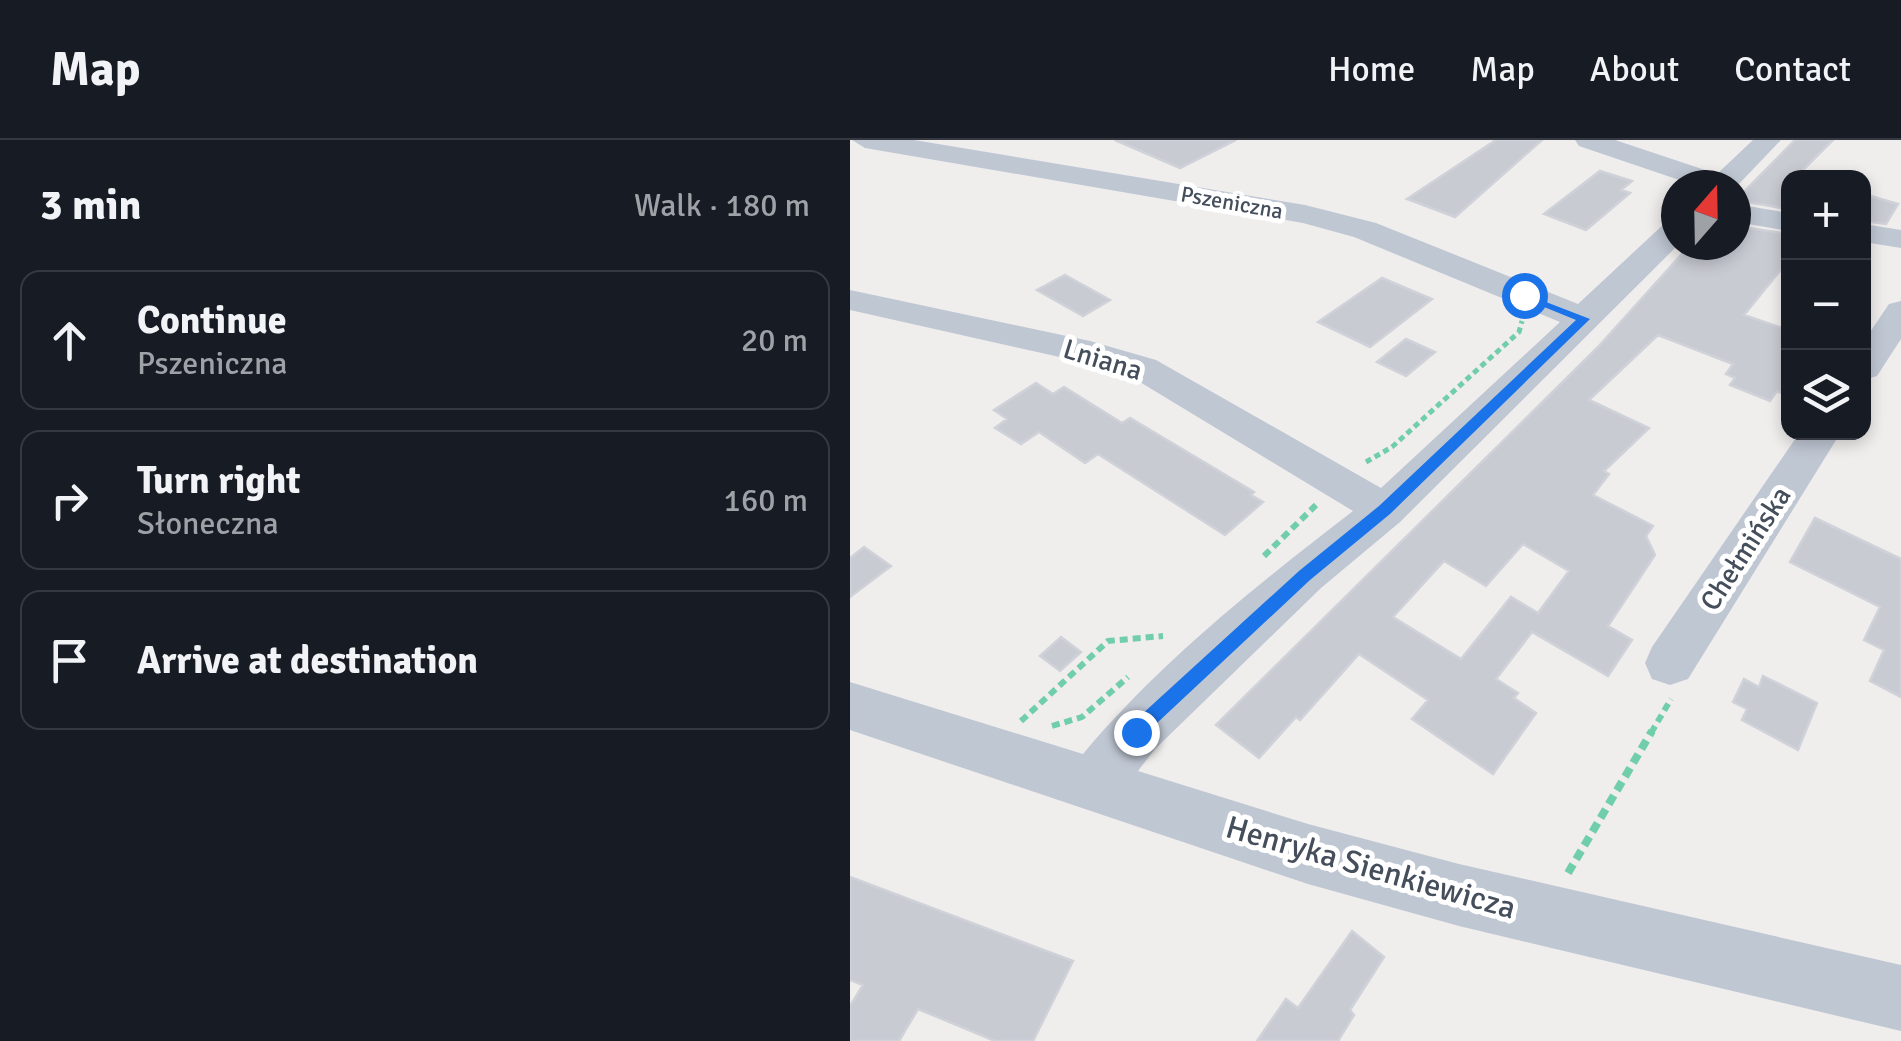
<!DOCTYPE html>
<html lang="en">
<head>
<meta charset="utf-8">
<style>
	:root { --surface:#171b24; --page:#242831; --text:#f1f3f6; --muted:#9ea1a6; --line:#363941 }
	body { margin:0; font-family:Signika,sans-serif; background:var(--page); color:var(--text) }
	.controls { position:absolute; right:30px; top:30px; display:grid; overflow:hidden; border-radius:20px; box-shadow:0 5px 15px #0003 }
	.controls button { width:90px; height:90px; display:grid; place-items:center; padding:0; border:0; border-bottom:2px solid var(--line); background:var(--surface); color:var(--text); font:50px sans-serif }
	.compass { position:absolute; left:811px; top:30px; width:90px; height:90px; border-radius:50%; background:var(--surface); box-shadow:0 5px 15px #0003; rotate:20deg }
	.stop { position:absolute; width:30px; height:30px; margin:-22px; border:8px solid #1a73e8; border-radius:50%; background:#fff }
	.stop.end { background:#1a73e8; border-color:#fff; box-shadow:0 2px 10px #0008 }
	.list { margin:0; padding:0; list-style:none }
	h2 { display:flex; justify-content:space-between; align-items:center; height:130px; margin:0; padding:0 40px; font-size:42px }
	h2 small { font-size:32px; font-weight:400; color:var(--muted) }
	.list li { display:grid; grid-template-columns:65px 1fr auto; gap:30px; align-items:center; box-sizing:border-box; height:140px; margin:0 20px 20px; padding:0 20px; border:2px solid var(--line); border-radius:20px }
	.list b { display:block; font-size:38px; white-space:nowrap }
	.list p { margin:0; font-size:32px; white-space:nowrap; color:var(--muted) }
	.list em { font-size:32px; font-style:normal; color:var(--muted) }
	.icon { flex:none; width:55px; height:55px; fill:none; stroke:currentColor; stroke-width:2; stroke-linecap:round; stroke-linejoin:round }
	.map { position:relative; flex:none; width:1051px; height:901px; overflow:hidden }
	header { display:flex; align-items:center; gap:60px; box-sizing:border-box; height:140px; padding:0 50px; background:var(--surface); border-bottom:2px solid var(--line) }
	header strong { font-size:48px }
	nav { display:flex; gap:55px; margin-inline-start:auto; font-size:35px }
	main { display:flex }
	aside { flex:1; background:var(--surface) }
	.map>svg:first-child { display:block }
	.building { fill:#c9cbd3; stroke:#d0d2d9; stroke-width:2.5; fill-rule:evenodd }
	.lines { fill:none; stroke-linecap:round; stroke-linejoin:round }
	.path-far2 { stroke:#70ceaa; stroke-width:5; stroke-dasharray:6 4; stroke-linecap:butt }
	.path-far1 { stroke:#70ceaa; stroke-width:6; stroke-dasharray:8 5; stroke-linecap:butt }
	.path { stroke:#70ceaa; stroke-width:8; stroke-dasharray:10 6; stroke-linecap:butt }
	.minor { fill:#bfc7d3; fill-rule:evenodd }
	.route { fill:#1a73e8 }
	.labels { text-anchor:middle; stroke-width:10; stroke-linejoin:round; paint-order:stroke }
	.far-street-label { font-size:22px; fill:#454e5b; stroke:#fff }
	.street-label { font-size:28px; fill:#454e5b; stroke:#fff }
	.near-street-label { font-size:32px; fill:#454e5b; stroke:#fff }
</style>
</head>
<body>
<header>
<strong>Map</strong>
<nav><a>Home</a><a>Map</a><a>About</a><a>Contact</a></nav>
</header>
<main>
<aside>
<h2>3 min<small>Walk · 180 m</small></h2>
<ul class="list">
<li><svg class="icon" aria-label="ahead" viewBox="0 0 24 24"><path d="M12 20V5M6 11l6-6 6 6"/></svg><div><b>Continue</b><p>Pszeniczna</p></div><em>20 m</em></li>
<li><svg class="icon" aria-label="right" viewBox="0 0 24 24"><path d="M7 20v-9h11M14 6l5 5-5 5"/></svg><div><b>Turn right</b><p>Słoneczna</p></div><em>160 m</em></li>
<li><svg class="icon" aria-label="arrive" viewBox="0 0 24 24"><path d="M6 21V4h12l-3 4 3 4H6"/></svg><div><b>Arrive at destination</b></div></li>
</ul>
</aside>
<div class="map">
<svg width="1051" height="901" viewBox="0 0 1051 901">
	<rect width="100%" height="100%" fill="#f0eded"/>
	<path class="building" d="M265 0H386L330 28Z
		M646 0H692L605 77 557 59Z
		M945 0H983L945 38H938V69L886 60Z
		M750 31 782 41 771 50 780 53 736 90 694 74Z
		M1014 54 1048 64 1036 84 1014 81Z
		M886 86 938 94V121L894 175 938 190V256L927 251 920 261 880 245 885 238 876 234 883 224 808 195 739 260 799 288 754 331 759 334 743 355 803 386 796 396 805 415 758 486 782 500 758 536 682 492 646 539 668 553 664 558 686 573 643 634 562 579 578 560 509 514 450 580 446 577 409 618 366 585 748 207 840 105H886ZM673 404 719 431 688 473 661 457 611 519 543 477 594 421 636 446Z
		M215 135 260 160 233 176 187 150Z
		M532 138 582 159 520 207 468 182Z
		M556 199 585 212 556 236 527 222Z
		M186 243 203 254 214 247 272 283 280 278 404 352 401 355 413 362 375 395 248 314 235 323 189 292 171 304 145 288 157 279 144 270Z
		M965 378 1051 419V557L1020 541 1034 510 1014 500 1030 467 940 422Z
		M14 407 41 426 0 457V418Z
		M211 497 231 512 210 531 190 516Z
		M913 536 967 563 948 610 892 580 897 569 883 562 894 539 909 547Z
		M0 737 223 821 183 901H145L68 869 49 901H0V866L13 845 0 840Z
		M502 791 534 817 500 870 504 875 488 901H407L436 859 448 868Z"/>
	<g class="lines">
		<path class="path-far2" d="M516 322 542 307 669 192 672 181"/>
		<path class="path-far1" d="M414 416 466 365
			M171 581 258 501 313 496
			M202 586 232 577 278 537
			M801 593 821 559"/>
		<path class="path" d="M718 733 802 591"/>
		<path class="minor" d="M2 0H64L455 65 526 83 728 164 815 83 826 81 828 105 550 382 471 448 305 609 288 631 458 684 609 724 1051 825V891L609 786 458 744 0 590V542L233 614C309 523 408 444 503 371L280 236 232 222 0 170V150L240 201 306 220 531 348 710 182 504 97 453 83 15 8Z
			M725 0H765L867 34 903 0H931L886 47 844 45 729 6Z
			M886 64 938 73V91L886 82Z
			M1014 84 1051 90V108L1014 102Z
			M1051 161V199L1027 236 1014 240V201L1039 164Z
			M950 292H991L838 539 820 545 802 539 795 523 802 507Z"/>
	</g>
	<path class="route" d="M670 152 740 179 540 374 460 440 292 597H279V586L449 431 529 366 726 180 670 157Z"/>
	<g class="labels">
		<g class="far-street-label">
			<text transform="translate(382 62) rotate(10)" y="8">Pszeniczna</text>
		</g>
		<g class="street-label">
			<text transform="translate(253 219) rotate(17)" y="10">Lniana</text>
			<text transform="translate(895 408) rotate(-57)" y="10">Chełmińska</text>
		</g>
		<g class="near-street-label">
			<text transform="translate(521 727) rotate(16)" y="11">Henryka Sienkiewicza</text>
		</g>
	</g>
</svg>
<div class="controls">
<button>+</button>
<button>−</button>
<button><svg class="icon" aria-label="layers" viewBox="0 0 24 24"><path d="M12 4l9 5-9 5-9-5zM3 14l9 5 9-5"/></svg></button>
</div>
<svg class="compass" viewBox="-18 -18 36 36"><path d="M0-13l5 13h-10z" fill="#e53935"/><path d="M0 13l5-13h-10z" fill="#9ea1a6"/></svg>
<div class="stop" style="left:674px;top:155px"></div>
<div class="stop end" style="left:286px;top:592px"></div>
</div>
</main>
</body>
</html>
